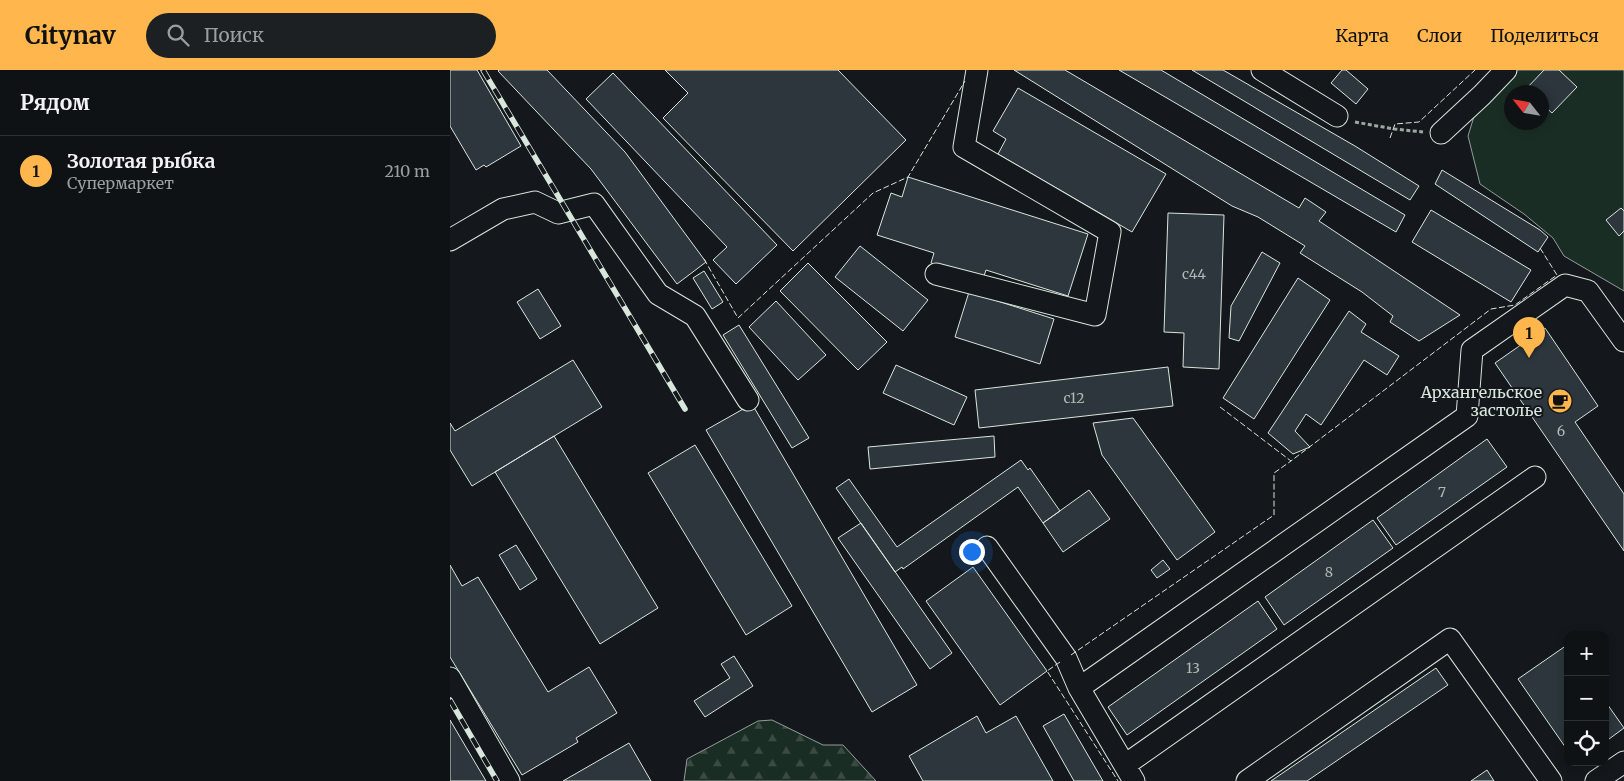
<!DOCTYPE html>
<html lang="ru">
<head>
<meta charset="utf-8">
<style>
	:root { --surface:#0f1215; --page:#1d2022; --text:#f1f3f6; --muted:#9b9ea0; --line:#2f3234; --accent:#ffb74d }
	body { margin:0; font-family:Merriweather,serif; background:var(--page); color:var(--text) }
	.controls { position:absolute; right:15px; bottom:15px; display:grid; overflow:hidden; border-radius:10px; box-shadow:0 2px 8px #0003 }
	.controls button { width:45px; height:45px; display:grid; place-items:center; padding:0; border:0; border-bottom:1px solid var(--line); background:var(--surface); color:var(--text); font:25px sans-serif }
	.compass { position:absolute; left:1054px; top:15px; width:45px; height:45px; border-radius:50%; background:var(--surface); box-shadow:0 2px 8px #0003; rotate:301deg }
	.you { position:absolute; left:521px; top:481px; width:18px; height:18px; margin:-12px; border:4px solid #fff; border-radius:50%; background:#1a73e8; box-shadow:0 0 0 8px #1a73e833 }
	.badge { display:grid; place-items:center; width:32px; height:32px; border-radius:50%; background:var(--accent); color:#111; font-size:16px; font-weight:700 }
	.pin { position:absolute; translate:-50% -41px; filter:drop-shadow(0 1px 2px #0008) }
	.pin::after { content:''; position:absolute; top:26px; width:18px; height:15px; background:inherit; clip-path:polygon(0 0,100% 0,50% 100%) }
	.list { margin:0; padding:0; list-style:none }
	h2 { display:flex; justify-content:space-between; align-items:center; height:65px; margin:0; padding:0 20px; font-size:21px }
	h2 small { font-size:16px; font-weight:400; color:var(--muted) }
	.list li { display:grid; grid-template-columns:32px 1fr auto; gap:15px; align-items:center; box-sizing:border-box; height:70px; padding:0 20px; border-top:1px solid var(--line) }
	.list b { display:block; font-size:19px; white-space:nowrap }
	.list p { margin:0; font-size:16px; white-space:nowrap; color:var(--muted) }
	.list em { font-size:16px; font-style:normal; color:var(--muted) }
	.icon { flex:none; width:28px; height:28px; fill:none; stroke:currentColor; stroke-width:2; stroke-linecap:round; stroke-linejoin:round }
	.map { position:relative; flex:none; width:1174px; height:711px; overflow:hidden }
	header { display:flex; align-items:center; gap:30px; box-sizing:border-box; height:70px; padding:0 25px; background:var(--accent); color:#111 }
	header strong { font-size:24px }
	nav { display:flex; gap:28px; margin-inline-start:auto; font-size:18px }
	.search { width:350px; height:45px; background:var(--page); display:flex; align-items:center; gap:12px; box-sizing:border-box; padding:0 18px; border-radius:28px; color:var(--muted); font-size:19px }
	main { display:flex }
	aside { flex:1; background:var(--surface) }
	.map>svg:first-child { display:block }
	.green { fill:#1a2d24; stroke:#939e99; fill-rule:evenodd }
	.forest { fill:url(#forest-firs); stroke:#939e99 }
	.building { fill:#2c363c; stroke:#d8e6dc }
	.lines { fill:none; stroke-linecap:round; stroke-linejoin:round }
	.minor-casing { stroke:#d8e6dc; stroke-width:23 }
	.path { stroke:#9da8a2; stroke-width:3; stroke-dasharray:4 2.5; stroke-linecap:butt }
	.minor { stroke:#14181c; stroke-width:21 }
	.rail-casing { stroke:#d8e6dc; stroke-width:5.5 }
	.rail { stroke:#14181c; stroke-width:4; stroke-dasharray:11; stroke-linecap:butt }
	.fence { stroke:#d8e6dc; stroke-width:1; stroke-dasharray:6 2.5; stroke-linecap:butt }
	.labels { text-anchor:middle; stroke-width:4; stroke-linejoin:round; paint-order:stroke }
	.number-label { font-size:14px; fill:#adbab4 }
	.poi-label { font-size:16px; fill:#d8e6dc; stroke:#14181c; text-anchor:end }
</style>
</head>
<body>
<header>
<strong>Citynav</strong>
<div class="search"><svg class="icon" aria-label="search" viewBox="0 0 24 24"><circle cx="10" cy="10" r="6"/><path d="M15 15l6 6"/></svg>Поиск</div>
<nav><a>Карта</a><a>Слои</a><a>Поделиться</a></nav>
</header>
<main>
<aside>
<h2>Рядом<small></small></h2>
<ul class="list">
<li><span class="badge">1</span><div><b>Золотая рыбка</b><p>Супермаркет</p></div><em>210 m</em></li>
</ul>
</aside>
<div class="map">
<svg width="1174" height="711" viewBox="0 0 1174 711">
	<defs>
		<pattern id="forest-firs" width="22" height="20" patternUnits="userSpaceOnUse" patternTransform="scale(1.25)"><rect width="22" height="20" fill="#1a2d24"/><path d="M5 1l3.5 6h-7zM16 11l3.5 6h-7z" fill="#3b4b43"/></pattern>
	</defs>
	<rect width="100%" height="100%" fill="#14181c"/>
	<path class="green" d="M1065 0H1174V221L1114 186 1103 168 1074 144 1030 114 1018 66 1026 40ZM1062 22H1092V52H1062Z"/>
	<path class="forest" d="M322 650 373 675H393L426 711H234L237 689 308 651Z"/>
	<path class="building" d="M0 0H27L71 76 36 97 34 95 26 100 0 56Z
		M49 0H97L175 82 256 192 227 214 141 99 48 1Z
		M215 0H388L456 70 343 181 213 48 238 23Z
		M564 0H615L849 138 855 128 876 142 869 151 1010 245 969 271 940 252 943 246 912 222 850 183 855 176 808 147 782 136Z
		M669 0H711L955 145 946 162Z
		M742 0H773L905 76 969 116 960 130Z
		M892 0H896L918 19 906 34 881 13Z
		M1094 0H1109L1127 17 1102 43 1092 34V22H1079L1076 19Z
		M163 3 327 175 286 214 263 190 277 177 136 29Z
		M568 18 716 104 682 162 548 84 556 69 543 61Z
		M992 100 1090 160 1098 167 1088 182 985 114Z
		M458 107 638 164 618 226 536 200 533 209 481 193 484 183 427 165 441 123 452 127Z
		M1171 138 1174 141V161L1169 166 1156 150Z
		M981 140 1081 200 1061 232 962 172Z
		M718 143 774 145 769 299 733 297 734 263 714 262Z
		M410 176 478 230 453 261 385 207Z
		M812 182 830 193 789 271 779 268 781 236Z
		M358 193 437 272 408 300 330 221Z
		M254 201 273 232 262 239 243 208Z
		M848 208 880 230 804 349 773 328Z
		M88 219 111 256 90 269 67 232Z
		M519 222 604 249 590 294 505 267Z
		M326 231 376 285 348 310 299 257Z
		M899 241 916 254 911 262 949 286 937 305 914 290 871 355 856 344 845 361 860 377 843 384 818 363Z
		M289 255 359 368 342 378 273 265Z
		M1095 258 1148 336 1125 352 1174 424V481L1045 293Z
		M123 290 152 337 22 416 0 380V353L5 361Z
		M446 295 517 327 504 355 433 323Z
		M718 297 723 336 529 358 525 320Z
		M302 334 467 615 422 642 256 360Z
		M683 348 765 462 727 490 652 385 643 353Z
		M104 366 208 538 150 574 45 402Z
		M544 366 545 387 420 399 418 377Z
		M1037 369 1057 397 946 475 927 448Z
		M245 375 342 536 296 565 198 403Z
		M571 390 578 400 580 398 610 441 593 453 568 417 453 499 452 497 445 502 386 418 399 409 447 477Z
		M639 420 660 449 613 482 593 453Z
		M923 450 943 478 834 555 815 527Z
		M411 453 502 583 480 599 388 468Z
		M66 475 87 509 70 520 49 485Z
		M713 490 720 499 707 508 701 500Z
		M0 495 12 516 28 507 98 622 139 597 167 643 126 668 128 672 72 705 0 587Z
		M523 497 597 601 550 635 476 531Z
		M808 531 827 559 677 665 658 637Z
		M1117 575 1118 577V681L1068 609Z
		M284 586 303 616 255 647 244 631 280 608 271 594Z
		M986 598 998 615 857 711H821Z
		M1155 631 1174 658 1155 672Z
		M614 644 653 711H624L593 656Z
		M527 646 536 663 566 646 603 711H473L459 686Z
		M0 650 36 711H0Z
		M179 673 201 711H113Z
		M1037 700 1044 711H1021Z"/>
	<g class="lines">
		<defs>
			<path id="minor" d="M812 0 887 46
				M991 63 1032 25 1056 0
				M0 170 53 139 85 132 108 143 144 134 208 224 245 246 298 330
				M486 204 645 245 660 162 514 77 527 0
				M537 477 616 588 629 618 684 711
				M0 608 59 711
				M629 618 1017 346 1022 280 1115 215 1138 221 1174 271
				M675 695 1085 407
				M797 711 1000 569 1101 711
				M1146 711 1174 692"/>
		</defs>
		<use href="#minor" class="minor-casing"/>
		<path class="path" d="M905 52 944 59 973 62"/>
		<use href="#minor" class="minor"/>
		<defs>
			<path id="rail" d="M33 0 235 339
				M0 630 47 711"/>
		</defs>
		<use href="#rail" class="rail-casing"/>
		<use href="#rail" class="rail"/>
		<path class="fence" d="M940 68 945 54 969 52 1025 0
			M254 189 288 248 423 123 458 107 515 11
			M770 337 841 391 1041 239 1065 235 1107 205 1090 178
			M621 585 824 445V403L841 391
			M610 592 597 601 668 711"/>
	</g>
	<defs>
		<symbol id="cafe-disc" viewBox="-11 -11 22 22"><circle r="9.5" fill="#ffb74d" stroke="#14181c"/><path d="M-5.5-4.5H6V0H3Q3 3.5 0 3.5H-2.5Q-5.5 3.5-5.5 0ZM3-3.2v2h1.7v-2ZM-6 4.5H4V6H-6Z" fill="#111"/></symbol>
	</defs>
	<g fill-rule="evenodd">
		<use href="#cafe-disc" x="1096" y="317" width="28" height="28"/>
	</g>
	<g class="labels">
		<g class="number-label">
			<text x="744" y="209">с44</text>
			<text x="624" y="333">с12</text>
			<text x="1111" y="366">6</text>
			<text x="992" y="427">7</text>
			<text x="879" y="507">8</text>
			<text x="743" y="603">13</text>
		</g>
		<g class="poi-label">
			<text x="1092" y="328">Архангельское<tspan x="1092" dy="18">застолье</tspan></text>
		</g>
	</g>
</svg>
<div class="controls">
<button>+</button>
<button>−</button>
<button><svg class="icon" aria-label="locate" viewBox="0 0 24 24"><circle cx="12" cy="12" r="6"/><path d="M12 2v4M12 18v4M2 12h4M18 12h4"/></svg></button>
</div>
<svg class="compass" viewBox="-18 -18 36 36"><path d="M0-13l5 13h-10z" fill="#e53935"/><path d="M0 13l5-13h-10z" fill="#9b9ea0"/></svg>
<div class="you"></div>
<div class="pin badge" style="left:1079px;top:288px">1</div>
</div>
</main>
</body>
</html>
